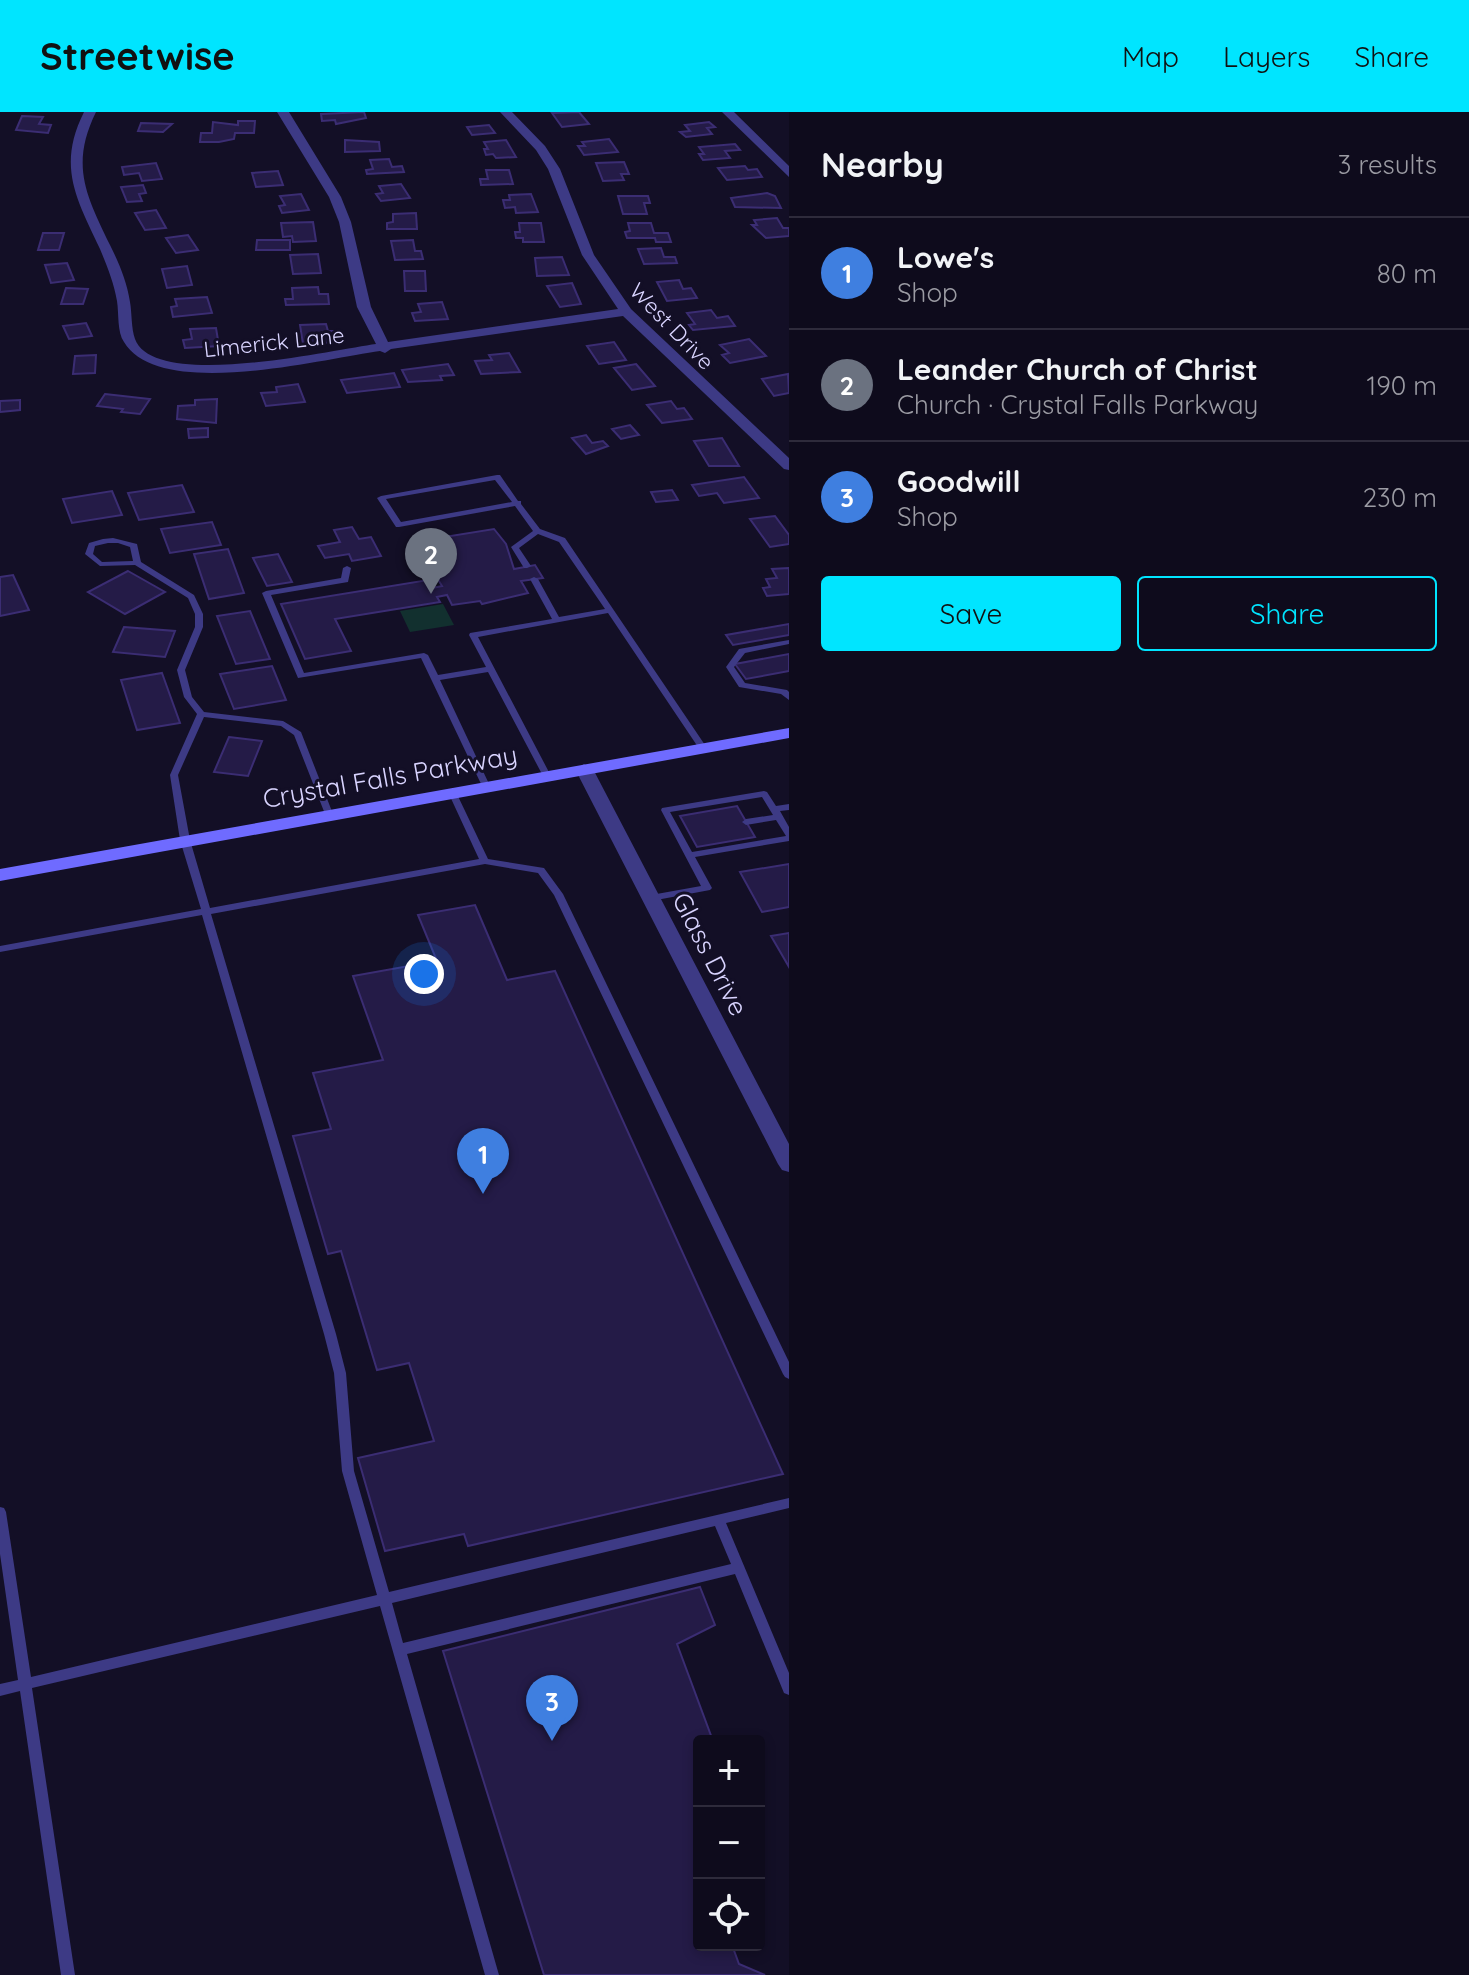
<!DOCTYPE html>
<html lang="en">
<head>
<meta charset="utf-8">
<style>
	:root { --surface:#0e0b1c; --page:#1c1929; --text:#f1f3f6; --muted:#9b9ba3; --line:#2e2b3b; --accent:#00e5ff }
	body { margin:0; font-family:Quicksand,sans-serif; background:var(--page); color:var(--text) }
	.controls { position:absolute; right:24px; bottom:24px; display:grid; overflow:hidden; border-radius:8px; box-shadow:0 4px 12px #0003 }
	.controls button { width:72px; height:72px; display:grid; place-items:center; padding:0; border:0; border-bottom:2px solid var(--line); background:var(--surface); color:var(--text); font:40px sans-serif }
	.you { position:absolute; left:424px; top:862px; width:28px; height:28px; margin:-20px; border:6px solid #fff; border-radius:50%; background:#1a73e8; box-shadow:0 0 0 12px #1a73e833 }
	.badge { display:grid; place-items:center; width:52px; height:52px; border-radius:50%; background:var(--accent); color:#fff; font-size:26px; font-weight:700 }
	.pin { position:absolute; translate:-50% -66px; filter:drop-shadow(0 2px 4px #0008) }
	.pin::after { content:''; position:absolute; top:42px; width:28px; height:24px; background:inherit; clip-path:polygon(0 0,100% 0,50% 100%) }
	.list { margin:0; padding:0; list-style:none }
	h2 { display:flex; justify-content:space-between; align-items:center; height:104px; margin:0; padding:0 32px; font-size:34px }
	h2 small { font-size:26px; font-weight:400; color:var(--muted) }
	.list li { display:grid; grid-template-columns:52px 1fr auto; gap:24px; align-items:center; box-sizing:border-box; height:112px; padding:0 32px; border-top:2px solid var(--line) }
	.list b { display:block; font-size:30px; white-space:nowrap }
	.list p { margin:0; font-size:26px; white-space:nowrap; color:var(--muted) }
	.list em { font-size:26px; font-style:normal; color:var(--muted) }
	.actions { display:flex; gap:16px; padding:24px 32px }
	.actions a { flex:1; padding:18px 0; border:2px solid var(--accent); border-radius:8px; text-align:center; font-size:28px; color:var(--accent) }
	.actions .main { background:var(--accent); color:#111 }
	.icon { flex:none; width:44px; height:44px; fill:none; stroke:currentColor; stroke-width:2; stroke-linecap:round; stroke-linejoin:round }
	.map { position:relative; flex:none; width:789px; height:1863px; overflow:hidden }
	header { display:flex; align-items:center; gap:48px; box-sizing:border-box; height:112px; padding:0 40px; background:var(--accent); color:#111 }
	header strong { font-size:38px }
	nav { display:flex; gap:44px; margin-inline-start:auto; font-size:28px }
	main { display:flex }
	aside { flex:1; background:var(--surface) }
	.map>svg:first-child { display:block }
	.green { fill:#12302f }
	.building { fill:#241b47; stroke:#3b2d73; stroke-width:2 }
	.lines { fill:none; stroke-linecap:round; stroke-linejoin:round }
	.lane { fill:#3d3a85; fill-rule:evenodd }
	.street { fill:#3d3a85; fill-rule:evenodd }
	.secondary { fill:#6f6bff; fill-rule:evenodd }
	.labels { text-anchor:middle; stroke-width:6; stroke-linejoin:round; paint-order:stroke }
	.far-street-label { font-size:22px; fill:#d9d4ff; stroke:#130f26 }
	.street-label { font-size:26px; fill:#d9d4ff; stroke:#130f26 }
</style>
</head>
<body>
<header>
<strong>Streetwise</strong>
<nav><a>Map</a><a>Layers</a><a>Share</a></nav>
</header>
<main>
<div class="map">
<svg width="789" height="1863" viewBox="0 0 789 1863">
	<rect width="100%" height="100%" fill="#130f26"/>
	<path class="green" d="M443 492 454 513 410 520 400 499Z"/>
	<path class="building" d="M364 0 366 6 336 12 335 8 322 9 321 2Z
		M579 0 589 12 562 15 552 1Z
		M22 4 43 5 39 12 51 13 48 21 16 18Z
		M238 9H255L254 21H235L234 27 219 30H200L201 21H212L213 10 238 13Z
		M709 10 715 15 707 16 712 22 686 25 680 20 690 19 685 13Z
		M141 11 172 12 163 20 138 19Z
		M489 13 495 21 472 23 467 15Z
		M609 27 618 40 584 43 578 34H585L582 30Z
		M345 28 379 30 380 39 345 40Z
		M506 28 516 45 496 46 493 42 486 43 484 37H488L484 30Z
		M735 32 740 38 725 39 730 46 703 48 699 42H704L699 35Z
		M389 47 392 55 402 54 404 60 367 62 366 58 373 57 370 48Z
		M624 50 629 62H621L624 68 603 69 596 51Z
		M156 51 162 67 142 69 139 61 124 63 122 55Z
		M745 54 748 58 757 57 762 65 727 68 718 56Z
		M486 58H509L513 72 481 73 480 67H488Z
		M278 59 283 73 256 75 252 61Z
		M401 72 410 86 381 89 376 82 383 81 379 74Z
		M143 73 146 81 139 82 142 89 127 90 121 75Z
		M767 81 775 84 781 96 735 95 731 86Z
		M301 82 309 98 282 101 279 94 285 93 280 84Z
		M531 82 538 100 516 101 515 95 505 96 503 88H510L509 83Z
		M618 84H648L650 91H644L647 102H623Z
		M156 98 166 116 145 118 135 101Z
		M416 101 417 117H387V111L393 110V102Z
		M777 106 783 116H789V124L766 126 752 113H757L754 108Z
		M313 110 316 129 293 130 292 124 283 125 281 111Z
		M519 111H541L544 130H523V126H516L515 120H520Z
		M628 111H651L654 121H668L671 130H656L655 126H627L625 120 630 119Z
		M43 121H64L59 138H38Z
		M188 123 198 138 176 141 166 126Z
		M257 128H290V138H256Z
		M413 128 415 139H421L423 147 395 148 391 129Z
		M661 136 664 145H675L677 151 644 152 638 137Z
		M318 142 321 161 293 162 290 143Z
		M562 145 569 163 537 164 535 146Z
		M67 151 74 168 51 171 45 153Z
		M187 154 192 173 167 176 162 157Z
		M404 159H425L426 179H405Z
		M679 168 683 177 691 176 697 186 667 189 657 170Z
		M572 171 581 192 560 195 547 174Z
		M318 175 319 182H328L329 192 286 193 285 187H293L292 176Z
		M66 176 88 177 83 192H61Z
		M207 185 212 201 173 205 171 195 177 194 175 187Z
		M442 190 448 207 415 209 412 201 421 200 418 192Z
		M711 198 717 206 728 204 735 214 693 218 689 213 695 212 687 201Z
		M86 211 92 224 69 227 63 214Z
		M326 212 328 219H335L337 230 303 232 300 213Z
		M216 216 219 234 185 236 183 228 192 227 190 217Z
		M749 227 766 244 730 251 722 243 729 241 720 233Z
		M614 230 626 248 599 252 587 234Z
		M509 241 520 260 481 262 475 249 492 248 489 243Z
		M96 243 95 261 73 262 75 244Z
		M448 252 454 263 440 264 442 268 408 270 402 258Z
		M636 252 655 274 632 278 614 256Z
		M394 261 400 275 347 281 341 268Z
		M788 262 789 281 774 284 762 267Z
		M298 272 305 290 266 294 261 281 277 280 276 275Z
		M105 282 150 287 140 302 121 300 123 297 97 294Z
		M217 287 216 311 177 307 178 294 195 293V288Z
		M20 288V298L0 300V289Z
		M671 289 677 297 684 296 692 307 662 311 647 293Z
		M630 313 639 323 621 327 612 317Z
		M208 316V325L189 326 188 317Z
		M586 323 592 331 603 329 608 334 586 342 572 326Z
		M722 326 739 354H709L694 329Z
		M744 365 759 386 724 391 717 381 699 384 692 373Z
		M182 373 194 400 139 408 128 381Z
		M672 378 678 388 656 390 651 380Z
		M112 379 122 403 72 411 63 387Z
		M775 404 789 423V432L770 435 750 407Z
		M212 410 221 433 170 441 161 417Z
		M352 415 359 427 371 425 381 444 352 449 349 442 325 446 318 434 340 430 334 418Z
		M494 417 506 432 514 457 535 453 543 466 521 469 528 481 482 492 480 489 452 493 447 483 437 485 440 490 335 507 351 539 305 547 281 492 428 468 432 476 442 474 434 461 416 446 413 430Z
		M228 437 244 481 209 487 194 442Z
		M278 442 292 470 267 474 253 446Z
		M789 456V482L767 484 763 476 770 475 766 467 777 466 772 457Z
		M128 459 165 480 125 502 88 480Z
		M13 463 29 498 0 504V465Z
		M250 499 270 547 236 552 217 504Z
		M789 512V523L733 533 726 523Z
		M124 515 175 519 165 545 113 540Z
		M789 542V559L746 567 735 552Z
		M272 554 286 588 234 597 220 562Z
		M162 561 180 611 137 618 121 568Z
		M229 625 262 629 248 664 214 660Z
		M737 694 755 725 697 735 680 704Z
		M789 752V795L762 800 740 760Z
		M475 793 507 868 555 859 783 1362 468 1434 464 1422 385 1439 358 1346 434 1329 409 1251 377 1258 341 1139 328 1142 293 1024 331 1017 313 961 383 948 353 864 437 849 418 803Z
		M789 821V855L771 824Z
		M700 1475 715 1513 677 1532 713 1629H699V1833H732L739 1852 765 1863H544L443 1539Z"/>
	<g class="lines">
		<path class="lane" d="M497 363H500L518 389H521V392L540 417 565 426 707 636 706 638H700L608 501 478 525 551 664 547 667 543 664 488 560 440 568 490 674 486 677 482 674 421 546 298 566 262 481 266 479 341 466 343 456 347 454 351 456 348 470 271 483 304 561 424 541 428 543 438 563 486 555 469 523 470 521 552 507 530 467 534 465 538 467 559 505 605 497 559 430 538 422 519 436 531 454 527 456H524L511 435 533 419 515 394 399 415H396L377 386 381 384ZM495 368 512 390 401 410 386 387Z
			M113 426 137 432 141 450 194 483 203 502V515L185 558 192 585 204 600 283 609 301 620 333 702 329 705 325 702 294 623 281 614 204 605 178 663 190 728 210 796 479 747 448 680 452 677 455 678 488 747 544 756 563 782 789 1250V1267L785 1265 783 1262 554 783 538 761 485 752 211 802 336 1222 346 1261 354 1359 389 1480 789 1386V1396L726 1411 789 1561V1583L784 1581 735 1462 407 1542 499 1863H485L380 1494 32 1576 75 1863H61L20 1579 0 1584V1572L18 1568 0 1442V1395L4 1396 6 1400 31 1565 377 1483 342 1359 334 1261 324 1222 202 803 0 840V834L201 797 180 728 170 663 197 602 184 585 177 558 195 515V502L188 486 135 453 100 454 85 442 89 431 103 427ZM108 431H118L130 435 133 449 102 450 93 442 95 434ZM715 1414 731 1452 403 1531 392 1491Z
			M789 528V532L745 541 734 555 745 571 787 578 789 580V588L781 582 739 575 726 555 739 537Z
			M764 679 767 680 776 694 789 692V698L780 699 789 715V729L695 745 712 776 710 778 651 789 648 788 646 786 648 784 651 783 701 774 661 698 662 696ZM762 685 773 703 746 707 742 710 746 713 776 708 786 724 692 740 670 700Z"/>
		<path class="street" d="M84 0H96C70 53 86 83 110 133 119 151 127 170 130 190 132 201 131 216 135 227 154 279 332 238 376 232L357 195 339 110 329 85 277 0H289L341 85 351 110 371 195 388 230 618 197 582 143 548 57 536 38 500 0H512L545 34 560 57 594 143 631 197 789 346V358L784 357 623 204 391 237 385 241 380 239C322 247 159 289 124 230 117 220 119 202 117 189 114 171 107 154 100 137 76 86 57 54 84 0Z
			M722 0H734L789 54V65Z
			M584 652 593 657 789 1032V1060L782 1058 778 1052 575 657Z"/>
		<path class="secondary" d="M789 616V626L0 769V757Z"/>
	</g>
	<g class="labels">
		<g class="far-street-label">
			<text transform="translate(672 214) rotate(46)" y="8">West Drive</text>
			<text transform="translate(274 230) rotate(-6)" y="8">Limerick Lane</text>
		</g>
		<g class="street-label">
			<text transform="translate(390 665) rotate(-10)" y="9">Crystal Falls Parkway</text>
			<text transform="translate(710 842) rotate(63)" y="9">Glass Drive</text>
		</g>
	</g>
</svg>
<div class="controls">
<button>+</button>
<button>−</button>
<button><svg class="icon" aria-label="locate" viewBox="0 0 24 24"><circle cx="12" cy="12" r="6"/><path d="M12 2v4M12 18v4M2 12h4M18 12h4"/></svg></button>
</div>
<div class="you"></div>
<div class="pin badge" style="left:483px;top:1082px;background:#3f7fe0">1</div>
<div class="pin badge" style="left:431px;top:482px;background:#6b7280">2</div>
<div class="pin badge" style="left:552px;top:1629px;background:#3f7fe0">3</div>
</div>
<aside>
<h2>Nearby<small>3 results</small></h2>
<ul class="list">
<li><span class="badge" style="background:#3f7fe0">1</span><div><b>Lowe's</b><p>Shop</p></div><em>80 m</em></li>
<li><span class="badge" style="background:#6b7280">2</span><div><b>Leander Church of Christ</b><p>Church · Crystal Falls Parkway</p></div><em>190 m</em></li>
<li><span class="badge" style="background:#3f7fe0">3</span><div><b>Goodwill</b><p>Shop</p></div><em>230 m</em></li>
</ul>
<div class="actions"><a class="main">Save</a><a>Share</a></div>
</aside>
</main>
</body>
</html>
